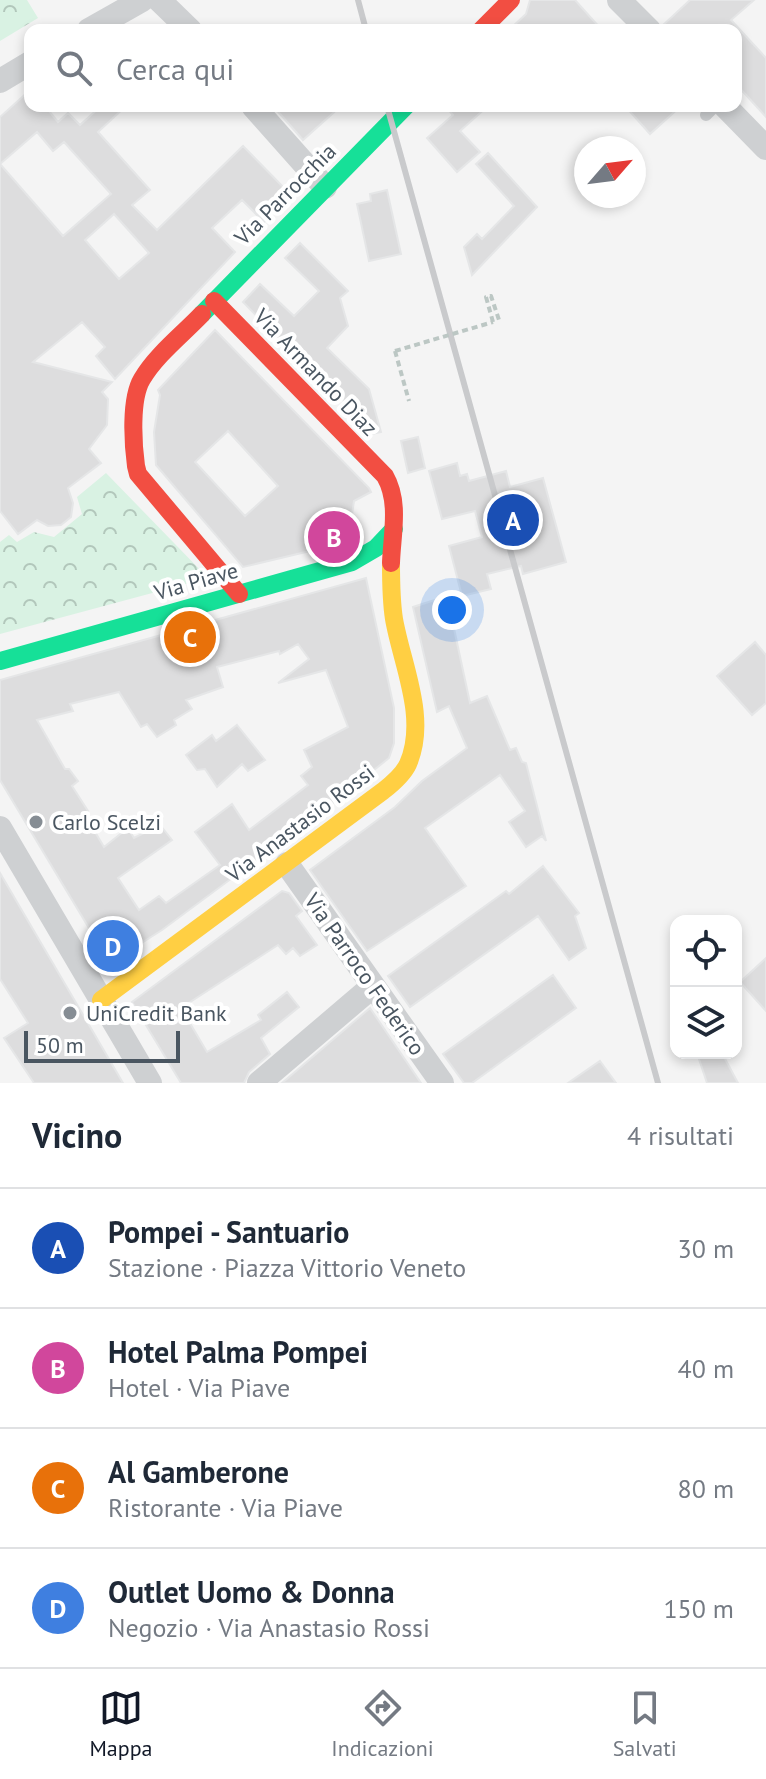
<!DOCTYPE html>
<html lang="it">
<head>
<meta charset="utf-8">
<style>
	:root { --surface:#fff; --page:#f2f2f3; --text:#1f2937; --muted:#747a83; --line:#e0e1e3; --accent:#111827 }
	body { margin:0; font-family:"PT Sans",sans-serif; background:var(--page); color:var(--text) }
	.controls { position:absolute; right:24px; bottom:24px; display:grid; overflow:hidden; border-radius:16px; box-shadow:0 4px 12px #0003 }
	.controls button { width:72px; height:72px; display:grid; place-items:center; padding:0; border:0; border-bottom:2px solid var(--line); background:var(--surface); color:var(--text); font:40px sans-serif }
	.compass { position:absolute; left:574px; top:136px; width:72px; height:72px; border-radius:50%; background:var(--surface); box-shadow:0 4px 12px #0003; rotate:62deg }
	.scale { position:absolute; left:24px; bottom:20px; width:156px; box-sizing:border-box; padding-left:8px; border:4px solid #4a5661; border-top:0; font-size:22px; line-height:28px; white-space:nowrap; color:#4a5661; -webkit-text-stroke:6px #fff; paint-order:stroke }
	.you { position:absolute; left:452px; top:610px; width:28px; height:28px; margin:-20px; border:6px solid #fff; border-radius:50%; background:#1a73e8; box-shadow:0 0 0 12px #1a73e833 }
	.badge { display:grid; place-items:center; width:52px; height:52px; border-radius:50%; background:var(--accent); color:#fff; font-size:26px; font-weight:700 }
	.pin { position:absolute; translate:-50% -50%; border:4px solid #fff; box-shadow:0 2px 8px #0006 }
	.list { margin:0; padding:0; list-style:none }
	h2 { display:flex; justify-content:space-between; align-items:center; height:104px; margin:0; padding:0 32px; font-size:34px }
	h2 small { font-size:26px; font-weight:400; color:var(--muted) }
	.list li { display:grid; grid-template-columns:52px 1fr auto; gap:24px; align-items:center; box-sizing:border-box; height:120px; padding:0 32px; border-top:2px solid var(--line) }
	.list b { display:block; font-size:30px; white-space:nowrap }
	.list p { margin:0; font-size:26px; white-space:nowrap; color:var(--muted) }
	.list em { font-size:26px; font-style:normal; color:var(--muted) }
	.icon { flex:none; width:44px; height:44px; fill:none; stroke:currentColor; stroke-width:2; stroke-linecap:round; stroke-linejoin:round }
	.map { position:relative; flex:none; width:766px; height:1083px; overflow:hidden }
	.search { position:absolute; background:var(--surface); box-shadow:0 4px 12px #0003; left:24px; right:24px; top:24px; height:88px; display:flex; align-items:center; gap:20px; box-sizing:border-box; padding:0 28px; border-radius:16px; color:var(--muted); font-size:30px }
	.sheet { height:584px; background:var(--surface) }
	nav { display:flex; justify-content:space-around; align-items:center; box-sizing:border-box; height:112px; border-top:2px solid var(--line); background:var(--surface); font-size:22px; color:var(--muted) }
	nav a { display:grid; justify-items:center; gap:4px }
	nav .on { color:var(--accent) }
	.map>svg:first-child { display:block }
	.park { fill:url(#park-crowns) }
	.building { fill:#ddddde; stroke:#e5e6e7; stroke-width:2; fill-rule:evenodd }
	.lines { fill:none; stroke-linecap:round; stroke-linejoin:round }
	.path { stroke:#bcc7c4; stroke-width:4; stroke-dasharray:6 4; stroke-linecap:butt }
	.lane { stroke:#ced0d2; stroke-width:12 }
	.street { stroke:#ced0d2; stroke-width:24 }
	.fast { stroke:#16e098; stroke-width:18 }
	.slow { stroke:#ffcf43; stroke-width:18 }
	.jam { stroke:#f24e42; stroke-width:18 }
	.rail { stroke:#c9cacc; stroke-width:6 }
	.path-bridge { stroke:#bcc7c4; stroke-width:4; stroke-dasharray:6 4; stroke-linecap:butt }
	.poi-dot { fill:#868d94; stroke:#fff; stroke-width:3 }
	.labels { text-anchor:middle; stroke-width:8; stroke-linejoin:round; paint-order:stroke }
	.street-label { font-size:22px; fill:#4a5661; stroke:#fff }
	.poi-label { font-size:22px; fill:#4a5661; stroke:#fff; text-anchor:start }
</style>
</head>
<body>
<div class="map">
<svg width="766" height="1083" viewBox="0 0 766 1083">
	<defs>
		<pattern id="park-crowns" width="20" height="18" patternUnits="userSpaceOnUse" patternTransform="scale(2)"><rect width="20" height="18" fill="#d9f2e3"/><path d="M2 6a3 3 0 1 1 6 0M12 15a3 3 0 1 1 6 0" fill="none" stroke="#b2c7bb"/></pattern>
	</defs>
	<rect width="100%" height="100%" fill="#f4f4f4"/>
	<path class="park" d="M0 0H27L38 18 0 41Z
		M106 473 208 578 0 634V542L9 535 17 542 34 532 54 537 82 514 77 497Z"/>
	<path class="building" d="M530 0H575L602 30H509L526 14Z
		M690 0H754L731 20 766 58V117L736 84V30H664L663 25Z
		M30 90V106H45L58 122 68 113 80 125 101 106H126L98 132 150 190 132 205 157 230 243 146 291 195 264 222 242 200 212 228 235 252 115 379 96 356 105 347 82 322 33 362 112 382 102 392 108 399 107 425 89 449 101 463 68 488 73 503 71 517 61 525 48 526 37 520 18 534 0 511V117ZM37 132 53 151 64 142 111 194 63 236 0 164ZM114 214 149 253 119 279 85 240Z
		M273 106H341L303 140Z
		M445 106H488L460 131 480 152 457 172 427 138 453 115Z
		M625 106H681L650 134Z
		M488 153 537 207 472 275 464 247 477 234 482 239 514 206 476 164Z
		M387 190 401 254 369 261 357 204 371 201 370 194Z
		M300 243 348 291 340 298 348 326 327 348 369 389 381 432 372 434 346 407 348 405 321 378 318 379 243 302 260 284 294 316 319 291 285 258Z
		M215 330 369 488 371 492 354 501 348 542 243 567 156 465 154 432 160 395 158 390ZM228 431 278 486 245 516 195 462Z
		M418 437 425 468 408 473 401 441Z
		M457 463 460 476 467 474 469 481 506 471 510 487 543 478 566 562 523 574 521 566 487 574 491 589 462 596 449 546 482 537 475 511 442 519 429 471Z
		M366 578 394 708V743L389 758 324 810 162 930 110 963 0 780V680ZM298 644 309 659 278 683 326 670 348 727 304 750 312 767 301 776 308 785 249 830 232 804 195 832 220 865 166 903 159 896 139 910 118 878 172 840 160 825 134 838 128 828 104 847 85 815 88 811 72 786 78 781 69 769H65L37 720 73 711 70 704 119 692 141 727 147 724 157 737 176 725 174 720 192 709 186 700 223 687 217 667 279 651 280 654Z
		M447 596 470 703 487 696 510 750 516 748 522 762 526 763 546 841 542 836 526 847 509 822 525 811 500 775 425 828 466 886 367 951 310 870 395 807 422 781 467 748 449 706 437 712 413 607Z
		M755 642 766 655V703L752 715 717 676Z
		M237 725 265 760 248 771 242 764 217 787 205 769 197 770 186 755 212 735 216 741Z
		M543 866 579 913 575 916 586 948 569 960 538 916 410 1007 388 976 506 891 509 894Z
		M0 873 123 1083H34L4 1038 28 1023 0 979Z
		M282 891 289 893 302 911 296 916 317 945 300 956 293 948 286 954 278 945 181 1008 207 1052 261 1020 258 1015 287 992 299 1007 261 1038 270 1054 249 1072 244 1083H181L132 1002Z
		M766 958V1011L740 982Z
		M553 975 576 1008 472 1083H464L443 1054Z
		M370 1008 421 1083H282Z
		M697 1053H722L738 1083H707Z
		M600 1061 616 1083H568Z"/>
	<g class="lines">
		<path class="path" d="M493 322 486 297 491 296 499 320 502 319
			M395 351 409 401"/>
		<path class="lane" d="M706 115 715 106"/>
		<path class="street" d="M159 0 190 30
			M619 0 649 30
			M89 30 142 0
			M0 81 30 63
			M253 106 325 187
			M725 106 766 148
			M0 828 150 1083
			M287 864 442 1083
			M259 1083 373 986"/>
		<path class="fast" d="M202 314 406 106
			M0 661 352 562 376 548 394 529"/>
		<path class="slow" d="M101 1000 383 791C392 784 403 775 408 764 428 718 402 665 394 619 391 600 391 582 391 563"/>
		<path class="jam" d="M481 30 511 0
			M214 301 385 476C400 502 392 534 391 563
			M202 314C183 334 156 355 142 379 130 399 133 444 136 466L138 474 239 594"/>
		<path class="rail" d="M358 0 366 30
			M387 106 658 1083"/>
		<path class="path-bridge" d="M395 351 493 322"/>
	</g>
	<g class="poi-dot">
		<circle cx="36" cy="822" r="8"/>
		<circle cx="70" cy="1013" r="8"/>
	</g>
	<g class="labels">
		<g class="street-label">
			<text transform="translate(285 194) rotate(-45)" y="8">Via Parrocchia</text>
			<text transform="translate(316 372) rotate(46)" y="8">Via Armando Diaz</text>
			<text transform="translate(196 581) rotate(-16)" y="8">Via Piave</text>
			<text transform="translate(300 823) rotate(-37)" y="8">Via Anastasio Rossi</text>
			<text transform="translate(365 974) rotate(55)" y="8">Via Parroco Federico</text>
		</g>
		<g class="poi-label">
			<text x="52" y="830">Carlo Scelzi</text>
			<text x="86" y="1021">UniCredit Bank</text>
		</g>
	</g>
</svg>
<div class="controls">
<button><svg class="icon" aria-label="locate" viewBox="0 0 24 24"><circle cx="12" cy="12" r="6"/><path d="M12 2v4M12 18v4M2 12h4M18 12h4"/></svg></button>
<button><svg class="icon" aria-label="layers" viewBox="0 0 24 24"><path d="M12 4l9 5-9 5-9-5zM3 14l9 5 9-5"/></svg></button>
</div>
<svg class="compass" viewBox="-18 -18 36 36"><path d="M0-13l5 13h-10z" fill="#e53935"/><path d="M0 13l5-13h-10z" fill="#747a83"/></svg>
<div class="scale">50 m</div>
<div class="you"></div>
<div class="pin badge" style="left:513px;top:520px;background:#1a4fb4">A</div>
<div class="pin badge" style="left:334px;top:537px;background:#d1479c">B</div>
<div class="pin badge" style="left:190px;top:637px;background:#e8710a">C</div>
<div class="pin badge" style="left:113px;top:946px;background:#3f7fe0">D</div>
<div class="search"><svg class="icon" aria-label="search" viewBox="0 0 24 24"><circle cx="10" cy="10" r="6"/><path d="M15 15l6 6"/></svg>Cerca qui</div>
</div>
<section class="sheet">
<h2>Vicino<small>4 risultati</small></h2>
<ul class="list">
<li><span class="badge" style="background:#1a4fb4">A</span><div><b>Pompei - Santuario</b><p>Stazione · Piazza Vittorio Veneto</p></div><em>30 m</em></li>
<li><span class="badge" style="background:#d1479c">B</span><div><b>Hotel Palma Pompei</b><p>Hotel · Via Piave</p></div><em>40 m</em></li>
<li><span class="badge" style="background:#e8710a">C</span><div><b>Al Gamberone</b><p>Ristorante · Via Piave</p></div><em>80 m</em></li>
<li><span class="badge" style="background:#3f7fe0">D</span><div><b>Outlet Uomo &amp; Donna</b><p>Negozio · Via Anastasio Rossi</p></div><em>150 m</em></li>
</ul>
</section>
<nav>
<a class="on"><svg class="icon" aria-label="map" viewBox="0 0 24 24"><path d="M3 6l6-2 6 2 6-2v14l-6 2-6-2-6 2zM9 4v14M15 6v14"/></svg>Mappa</a>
<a><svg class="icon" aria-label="directions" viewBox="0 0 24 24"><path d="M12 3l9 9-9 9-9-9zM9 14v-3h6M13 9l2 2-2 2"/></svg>Indicazioni</a>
<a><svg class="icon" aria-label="saved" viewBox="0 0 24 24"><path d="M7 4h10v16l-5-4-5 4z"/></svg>Salvati</a>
</nav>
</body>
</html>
